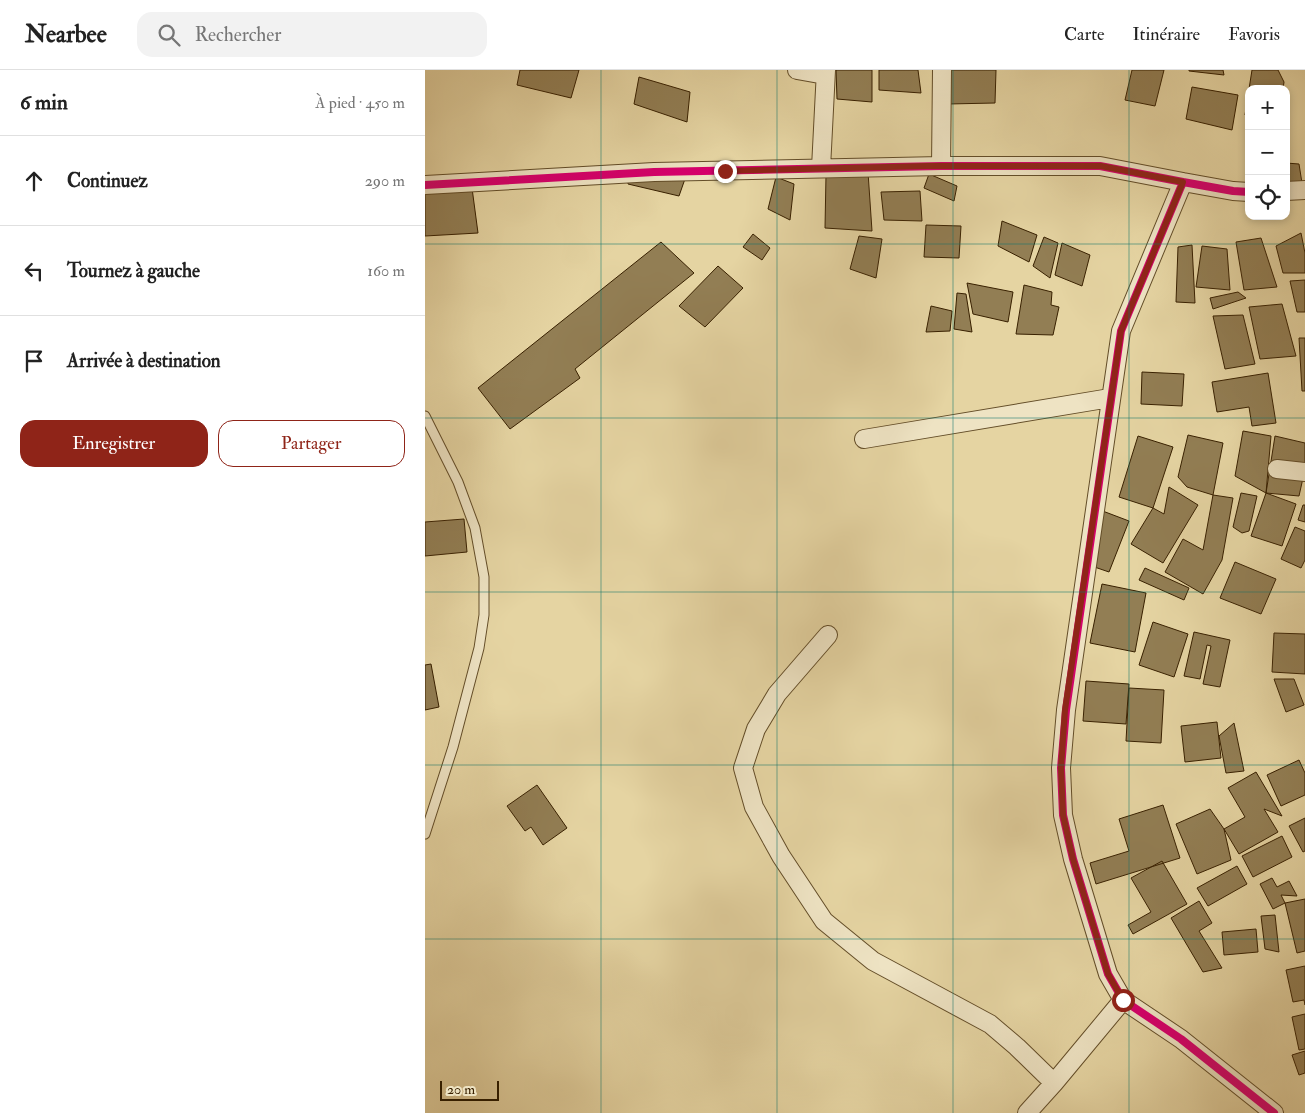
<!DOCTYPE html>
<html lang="fr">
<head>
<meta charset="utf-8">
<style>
	:root { --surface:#fff; --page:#f2f2f2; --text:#222; --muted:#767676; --line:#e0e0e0; --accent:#8f2418 }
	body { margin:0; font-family:"IM FELL Double Pica",serif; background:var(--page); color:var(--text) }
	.controls { position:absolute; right:15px; top:15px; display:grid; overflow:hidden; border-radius:10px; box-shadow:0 2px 8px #0003 }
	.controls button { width:45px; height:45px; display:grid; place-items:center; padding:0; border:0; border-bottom:1px solid var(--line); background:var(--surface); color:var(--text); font:25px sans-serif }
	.scale { position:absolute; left:15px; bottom:12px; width:59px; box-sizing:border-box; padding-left:5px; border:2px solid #382000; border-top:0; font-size:14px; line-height:18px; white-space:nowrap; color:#382000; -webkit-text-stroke:4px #eee3c3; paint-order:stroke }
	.stop { position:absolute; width:15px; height:15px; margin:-11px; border:4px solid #8f2418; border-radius:50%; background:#fff }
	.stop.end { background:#8f2418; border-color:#fff; box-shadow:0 1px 5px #0008 }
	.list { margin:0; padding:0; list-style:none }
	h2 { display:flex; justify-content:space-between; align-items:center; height:65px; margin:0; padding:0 20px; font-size:21px }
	h2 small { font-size:16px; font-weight:400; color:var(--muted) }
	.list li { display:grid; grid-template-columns:32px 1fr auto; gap:15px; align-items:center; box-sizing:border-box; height:90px; padding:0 20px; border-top:1px solid var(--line) }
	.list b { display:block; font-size:19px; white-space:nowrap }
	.list em { font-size:16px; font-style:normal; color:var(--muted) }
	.actions { display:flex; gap:10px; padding:15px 20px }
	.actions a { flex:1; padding:11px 0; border:1px solid var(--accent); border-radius:15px; text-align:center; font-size:18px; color:var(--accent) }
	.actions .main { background:var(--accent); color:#fff }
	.icon { flex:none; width:28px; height:28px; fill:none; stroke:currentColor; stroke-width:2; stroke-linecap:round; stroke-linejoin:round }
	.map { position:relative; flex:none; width:880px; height:1043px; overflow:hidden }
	header { display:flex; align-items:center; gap:30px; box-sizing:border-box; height:70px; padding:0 25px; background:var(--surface); border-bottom:1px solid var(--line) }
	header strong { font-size:24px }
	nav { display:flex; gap:28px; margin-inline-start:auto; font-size:18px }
	.search { width:350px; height:45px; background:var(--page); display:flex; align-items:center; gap:12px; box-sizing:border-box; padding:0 18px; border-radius:15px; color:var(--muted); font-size:19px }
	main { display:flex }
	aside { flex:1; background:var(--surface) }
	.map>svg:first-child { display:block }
	.building { fill:#927e54; stroke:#382000 }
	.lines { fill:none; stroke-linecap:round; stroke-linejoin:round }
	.service-casing { stroke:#634d28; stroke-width:11 }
	.minor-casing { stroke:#634d28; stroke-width:20 }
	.service { stroke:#eee3c3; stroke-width:9 }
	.minor { stroke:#eee3c3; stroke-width:18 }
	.cycleway-casing { stroke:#eee3c3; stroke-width:11 }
	.cycleway { stroke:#d6006c; stroke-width:8 }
	.route { stroke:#8f2418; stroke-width:6 }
	.grid { fill:none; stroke:#0f766e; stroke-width:1; stroke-opacity:0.55 }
</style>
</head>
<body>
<header>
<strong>Nearbee</strong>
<div class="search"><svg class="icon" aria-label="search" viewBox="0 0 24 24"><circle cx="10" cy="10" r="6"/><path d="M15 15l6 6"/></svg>Rechercher</div>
<nav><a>Carte</a><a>Itinéraire</a><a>Favoris</a></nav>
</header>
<main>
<aside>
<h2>6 min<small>À pied · 450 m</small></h2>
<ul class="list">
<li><svg class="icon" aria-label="ahead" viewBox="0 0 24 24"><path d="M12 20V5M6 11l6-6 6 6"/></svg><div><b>Continuez</b></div><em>290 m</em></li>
<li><svg class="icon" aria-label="left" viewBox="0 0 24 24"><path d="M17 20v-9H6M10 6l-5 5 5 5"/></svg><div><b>Tournez à gauche</b></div><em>160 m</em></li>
<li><svg class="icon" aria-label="arrive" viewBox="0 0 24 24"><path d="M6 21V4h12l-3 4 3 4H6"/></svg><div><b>Arrivée à destination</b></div></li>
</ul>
<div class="actions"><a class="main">Enregistrer</a><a>Partager</a></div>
</aside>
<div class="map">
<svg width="880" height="1043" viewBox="0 0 880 1043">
	<rect width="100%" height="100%" fill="#e5d4a2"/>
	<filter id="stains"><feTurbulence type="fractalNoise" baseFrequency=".004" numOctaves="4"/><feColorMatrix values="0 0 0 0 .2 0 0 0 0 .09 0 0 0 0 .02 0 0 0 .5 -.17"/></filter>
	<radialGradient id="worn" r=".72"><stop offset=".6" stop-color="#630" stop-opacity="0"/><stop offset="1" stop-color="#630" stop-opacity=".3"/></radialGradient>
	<path class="building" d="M95 0H154L146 28 92 15Z
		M411 0H447V32L412 29Z
		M454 0H493L496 23 454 20Z
		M525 0H571L570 33 523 34Z
		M707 0H739L730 36 700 30Z
		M764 0H798L799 5 764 1Z
		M827 0H853L859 12 858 19H824Z
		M214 7 265 22 262 52 209 34Z
		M767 17 813 25 807 60 761 49Z
		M824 19V46L820 45Z
		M861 93 874 94 877 113 861 111Z
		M443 102 447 161 400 158 401 105Z
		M504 104 532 116 529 131 499 118Z
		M203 106H261L254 126 203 114Z
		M351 107 369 114 365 150 343 139Z
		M47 118 53 163 0 166V121Z
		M495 121 497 151 459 150 456 122Z
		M577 151 612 165 604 192 573 176Z
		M501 155 536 156 534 188 499 187Z
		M876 163 880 183V203H858L851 176Z
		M328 164 345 178 337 190 318 177Z
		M434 166 457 169 451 208 425 199Z
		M619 167 633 173 625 208 608 196Z
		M836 168 852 217 819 220 811 172Z
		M236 172 269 203 150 299 155 308 85 359 53 318Z
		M637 173 665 185 657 216 630 205Z
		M767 175 770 233 751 232 753 177Z
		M777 176 802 179 805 220 771 217Z
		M293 196 318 218 280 257 254 236Z
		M880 210V242H872L865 211Z
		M542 213 588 222 583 252 548 244Z
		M599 215 627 222 626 235 634 237 628 265 591 264Z
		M813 222 821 228 788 239 785 228Z
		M532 223 541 224 547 262 529 259Z
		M857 234 871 286 835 289 824 237Z
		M506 236 527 241 525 261 501 262Z
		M818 245 830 294 800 299 788 246Z
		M874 268H880V321H877Z
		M717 302 759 304 757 336 716 334Z
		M843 303 851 353 827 356 824 337 792 342 787 312Z
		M818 361 846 366 841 423 810 406Z
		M763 365 798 373 788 425 762 417 753 407Z
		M713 366 748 377 728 438 694 427Z
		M850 366 880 373V399L874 426 841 423Z
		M744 417 773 435 738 493 706 474 728 438 739 444Z
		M816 423 832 426 824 461 817 463 808 457Z
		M841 423 871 434 857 476 826 466Z
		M788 425 808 428 797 490 778 524 740 502 758 469 778 480Z
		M878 435H880V452L873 450Z
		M675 440 704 451 684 502 655 492Z
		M39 449 42 482 0 486V452Z
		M870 457 880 461V490L876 498 856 489Z
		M810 492 851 509 836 544 795 528Z
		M720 498 764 518 759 530 714 510Z
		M677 514 721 523 710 582 665 573Z
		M728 552 763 564 749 607 714 595Z
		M769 562 805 570 795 617 778 614 786 576 782 575 775 609 759 606Z
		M849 563 880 564V604L847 602Z
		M6 594 14 637 0 640V595Z
		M849 609H869L879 635 861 642Z
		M661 611 704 614 701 654 658 651Z
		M704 618 739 620 736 673 701 671Z
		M792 652 796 688 760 692 756 656Z
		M809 653 819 701 801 703 794 666Z
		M874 690 880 703V725L856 736 842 705Z
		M831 702 857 746 839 739 853 762 814 784 799 759 820 747 803 718Z
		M112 715 142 758 118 775 106 757 100 761 82 736Z
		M738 735 755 788 671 814 665 793 704 781 694 749Z
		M785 739 799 759 806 790 772 804 751 754Z
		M880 748V781L878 782 864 756Z
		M857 766 867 787 828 807 817 786Z
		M737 791 762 834 708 864 703 855 726 842 706 808Z
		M812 796 822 814 783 836 772 818Z
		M847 808 852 817 864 811 872 826 856 825 860 833 848 839 835 814Z
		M880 829V881L872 883 860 833Z
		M774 831 787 853 774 861 797 898 778 902 746 848Z
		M850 845 854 882 840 879 836 846Z
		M831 859 833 882 799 885 797 862Z
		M880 896V935L879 930 868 932 861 900Z
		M880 944V979L874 980 867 947Z
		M880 981V1003L874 1005 867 985Z"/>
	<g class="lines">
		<defs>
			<path id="service" d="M0 346 33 412 50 458 59 507V545L54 578 28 677 0 764"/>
			<path id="minor" d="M372 0 400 5
				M516 96 517 0
				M396 98 401 0
				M0 115 229 102 516 96H675L758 112
				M861 121 880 120
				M824 122 808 121 758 112 696 261 641 640 636 698 638 745 648 789 683 904 698 930 756 969 849 1043
				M439 369 685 328
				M852 399 880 402
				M403 565 352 624 331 659 318 698 329 737 356 786 399 851 448 891 565 954 592 977 629 1013
				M602 1043 629 1013 698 930"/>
		</defs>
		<use href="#service" class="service-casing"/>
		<use href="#minor" class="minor-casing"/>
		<use href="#service" class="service"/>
		<use href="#minor" class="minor"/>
		<defs>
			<path id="cycleway" d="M0 115 229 102 516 96H675L758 112
				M824 122 808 121 758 112 696 261 641 640 636 698 638 745 648 789 683 904 698 930 756 969 849 1043"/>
		</defs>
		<use href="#cycleway" class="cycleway-casing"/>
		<use href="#cycleway" class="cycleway"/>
	</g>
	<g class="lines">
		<path class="route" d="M300 101 502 96H676L758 112 696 261 640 640 636 698 638 745 648 789 683 904 698 930"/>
	</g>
	<path class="grid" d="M176 0V1043M352 0V1043M528 0V1043M704 0V1043M0 174H880M0 348H880M0 522H880M0 695H880M0 869H880"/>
	<rect width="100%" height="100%" filter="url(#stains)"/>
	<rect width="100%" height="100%" fill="url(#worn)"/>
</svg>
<div class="controls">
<button>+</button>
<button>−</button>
<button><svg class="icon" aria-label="locate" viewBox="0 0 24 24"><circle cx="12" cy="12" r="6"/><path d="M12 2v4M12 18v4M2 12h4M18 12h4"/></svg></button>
</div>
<div class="scale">20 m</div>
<div class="stop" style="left:698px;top:930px"></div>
<div class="stop end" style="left:300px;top:101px"></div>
</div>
</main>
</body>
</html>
